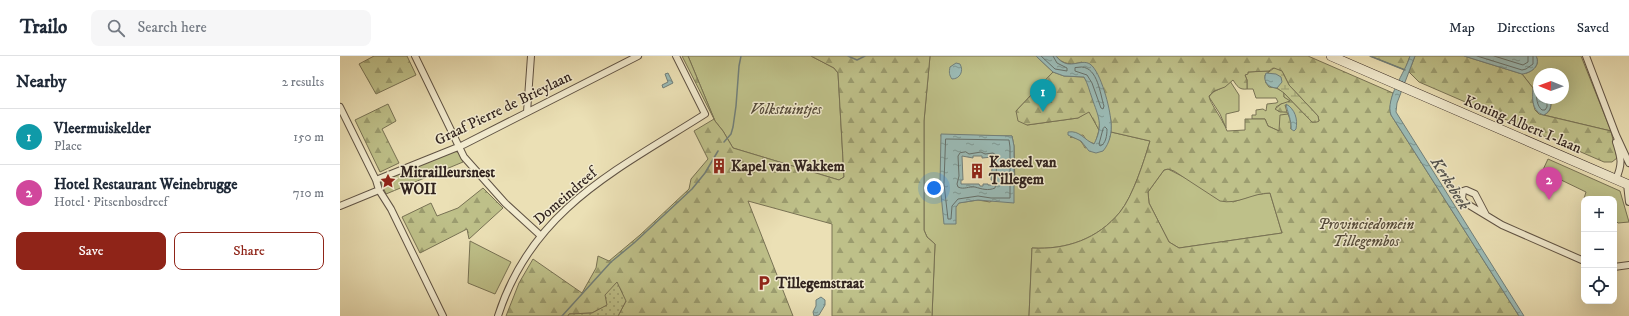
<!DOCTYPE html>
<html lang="en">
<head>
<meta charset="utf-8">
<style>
	:root { --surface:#fff; --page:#f6f6f7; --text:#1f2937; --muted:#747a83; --line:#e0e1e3; --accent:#8f2418 }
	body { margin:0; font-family:"IM FELL DW Pica",serif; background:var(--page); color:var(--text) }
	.controls { position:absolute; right:12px; bottom:12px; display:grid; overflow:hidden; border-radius:8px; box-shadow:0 4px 16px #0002 }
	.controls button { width:36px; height:36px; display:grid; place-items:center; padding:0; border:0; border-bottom:1px solid var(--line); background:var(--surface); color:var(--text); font:20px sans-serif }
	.compass { position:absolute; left:1193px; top:12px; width:36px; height:36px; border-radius:50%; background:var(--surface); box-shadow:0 4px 16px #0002; rotate:271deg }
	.you { position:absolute; left:594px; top:132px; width:14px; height:14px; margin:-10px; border:3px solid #fff; border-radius:50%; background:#1a73e8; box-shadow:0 0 0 6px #1a73e833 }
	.badge { display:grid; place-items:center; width:26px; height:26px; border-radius:50%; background:var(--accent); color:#fff; font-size:13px; font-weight:700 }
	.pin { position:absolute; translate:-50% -33px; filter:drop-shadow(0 1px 2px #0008) }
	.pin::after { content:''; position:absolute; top:21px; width:14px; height:12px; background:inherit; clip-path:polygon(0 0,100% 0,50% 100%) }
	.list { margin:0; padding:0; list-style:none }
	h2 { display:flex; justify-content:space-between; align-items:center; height:52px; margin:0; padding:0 16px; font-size:17px }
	h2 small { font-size:13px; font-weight:400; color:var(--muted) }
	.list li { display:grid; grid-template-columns:26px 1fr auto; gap:12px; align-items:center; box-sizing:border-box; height:56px; padding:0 16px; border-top:1px solid var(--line) }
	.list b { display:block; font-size:15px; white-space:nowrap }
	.list p { margin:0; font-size:13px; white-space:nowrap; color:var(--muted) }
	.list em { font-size:13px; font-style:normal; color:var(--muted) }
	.actions { display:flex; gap:8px; padding:12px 16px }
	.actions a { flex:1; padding:9px 0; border:1px solid var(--accent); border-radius:8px; text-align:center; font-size:14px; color:var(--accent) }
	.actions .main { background:var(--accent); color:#fff }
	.icon { flex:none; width:22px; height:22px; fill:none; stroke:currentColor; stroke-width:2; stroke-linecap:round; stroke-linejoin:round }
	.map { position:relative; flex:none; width:1289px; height:260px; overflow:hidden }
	header { display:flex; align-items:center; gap:24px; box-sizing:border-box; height:56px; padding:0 20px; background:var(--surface); border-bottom:1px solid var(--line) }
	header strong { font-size:19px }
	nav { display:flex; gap:22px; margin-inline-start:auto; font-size:14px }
	.search { width:280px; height:36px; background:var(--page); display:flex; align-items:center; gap:10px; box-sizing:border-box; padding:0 14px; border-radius:8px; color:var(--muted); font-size:15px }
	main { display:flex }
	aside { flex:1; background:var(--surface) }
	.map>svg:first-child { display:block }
	.green { fill:#bec089; stroke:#787254; fill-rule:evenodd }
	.forest { fill:url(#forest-firs); stroke:#787254; fill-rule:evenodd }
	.wetland { fill:url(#wetland-marsh); stroke:#787254 }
	.park { fill:url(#park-dots); stroke:#787254 }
	.water { fill:url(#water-ripples); stroke:#717f7a; fill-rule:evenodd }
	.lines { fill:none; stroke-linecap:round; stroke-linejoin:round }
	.shore { stroke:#66706a; stroke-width:1 }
	.stream { stroke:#717f7a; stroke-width:1.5 }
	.minor-casing { stroke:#605344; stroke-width:8 }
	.secondary-casing { stroke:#32241f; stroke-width:10 }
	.minor { stroke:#f2ebcf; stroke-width:6 }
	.secondary { stroke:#f2ebcf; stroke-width:9 }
	.labels { text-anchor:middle; stroke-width:3; stroke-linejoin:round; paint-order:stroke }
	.street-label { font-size:15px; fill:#32241f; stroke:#f2ebcf }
	.park-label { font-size:15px; font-style:italic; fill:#554b3a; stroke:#f2ebcf }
	.poi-label { font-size:15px; font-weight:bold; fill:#32241f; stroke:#f2ebcf; text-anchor:start }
	.water-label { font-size:16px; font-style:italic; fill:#52514c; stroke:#f2ebcf }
</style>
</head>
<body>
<header>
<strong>Trailo</strong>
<div class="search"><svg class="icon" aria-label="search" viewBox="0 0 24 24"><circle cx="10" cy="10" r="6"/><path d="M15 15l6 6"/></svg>Search here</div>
<nav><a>Map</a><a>Directions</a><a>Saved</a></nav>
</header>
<main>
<aside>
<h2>Nearby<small>2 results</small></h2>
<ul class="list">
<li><span class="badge" style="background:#0f9aa8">1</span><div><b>Vleermuiskelder</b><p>Place</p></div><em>150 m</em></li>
<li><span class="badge" style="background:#d1479c">2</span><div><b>Hotel Restaurant Weinebrugge</b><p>Hotel · Pitsenbosdreef</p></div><em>710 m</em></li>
</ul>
<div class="actions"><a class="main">Save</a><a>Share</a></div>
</aside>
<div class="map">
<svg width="1289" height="260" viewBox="0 0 1289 260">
	<defs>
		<pattern id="forest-firs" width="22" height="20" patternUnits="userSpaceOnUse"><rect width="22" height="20" fill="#bec089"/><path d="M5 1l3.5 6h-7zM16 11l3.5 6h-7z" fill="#9b9c6f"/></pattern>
		<pattern id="wetland-marsh" width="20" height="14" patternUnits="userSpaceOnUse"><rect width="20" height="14" fill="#bec089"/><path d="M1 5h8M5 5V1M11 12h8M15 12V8" fill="none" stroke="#9b9c6f"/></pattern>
		<pattern id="park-dots" width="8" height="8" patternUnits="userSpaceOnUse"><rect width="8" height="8" fill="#bec089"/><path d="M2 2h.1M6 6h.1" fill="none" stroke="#9b9c6f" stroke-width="1.8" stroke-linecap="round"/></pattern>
		<pattern id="water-ripples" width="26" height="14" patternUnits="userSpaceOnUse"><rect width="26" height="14" fill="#9bbbb6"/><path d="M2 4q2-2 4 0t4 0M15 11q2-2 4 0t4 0" fill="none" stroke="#7f9893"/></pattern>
	</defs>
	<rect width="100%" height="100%" fill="#ebe0b5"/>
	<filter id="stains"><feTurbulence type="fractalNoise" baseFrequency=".005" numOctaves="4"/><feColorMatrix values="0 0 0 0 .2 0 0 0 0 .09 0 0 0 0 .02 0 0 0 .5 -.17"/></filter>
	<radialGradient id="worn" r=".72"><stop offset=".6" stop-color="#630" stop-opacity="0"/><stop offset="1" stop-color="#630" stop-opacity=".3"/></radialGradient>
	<path class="green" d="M348 0H471L494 12 498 17 504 121 499 124 393 92 383 75 375 65Z
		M590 0H696L713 16 676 55 687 69 738 62 749 55 759 74 755 88 747 85 743 79 730 81C738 82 741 84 745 92L769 84 771 76 810 85C804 105 793 140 780 156 758 183 726 194 692 192L689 260H592L595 188 587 181 584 174V65ZM601 79 672 80 674 90 675 129 650 146 638 144 618 147 616 151Z
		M1196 0H1241L1271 75 1204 59C1212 55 1211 50 1211 42H1223V18H1199V28L1193 32 1182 18C1191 17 1201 10 1196 0Z
		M923 15H929L925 21 926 27 942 35 944 37V41L950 44 948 47 941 48 936 51 938 55 947 56 948 58 939 75 928 70 925 63H912V59H916V54L923 53 926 55 927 48 936 47 938 46 936 42H916L913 33H907V24L905 19 907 18 908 16Z
		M890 25 899 39V55L886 58V72L880 58 869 41C873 33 884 34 890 25Z
		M115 95 119 97 123 106 46 138 41 127 43 123Z
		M1208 103 1280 135 1289 166 1278 167 1274 163V143H1244V150L1242 149 1246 136 1217 122 1216 124 1201 118Z
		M828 113 893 146 913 139 930 137 942 177 839 192 829 186 809 147 808 136 824 114Z
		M130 185 171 206 155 238 128 227Z"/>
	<path class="forest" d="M34 0H67L76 19 36 38 19 8Z
		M342 0H348L375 65 383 75 393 92 499 124 504 121 498 17 494 12 471 0H590L584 65V174L587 181 595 188 592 260H492V168L408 145 453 260H278L286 245 268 249 252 257 229 258 228 260H166L179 227 193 203 242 237 256 212 258 200 269 205 300 179 349 133 351 123 368 103 354 75 374 63Z
		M716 0H968L1053 37 1050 51 1051 59 1179 260H689L692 192C726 194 758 183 780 156 793 140 804 105 810 85L771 76V65L761 27 742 6C732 9 723 9 716 0ZM933 12 943 17 949 29 978 60 979 65 972 66 944 37V41L950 45 941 48 935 53 940 56H947L945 49 949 50 954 57 951 73V66L948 58 940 59 939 75 928 70 925 63H905V74L887 75C884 65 869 46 869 40L874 35 885 31 893 24C897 30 899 34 907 33V24L905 19 908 18V16L929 15ZM828 113 834 115 880 145C898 149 912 137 930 137L942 177 839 192 829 186 809 147 808 136 824 114Z
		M1030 0H1070L1065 14Z
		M1075 0H1124L1182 18 1193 32V46L1195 54 1199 58 1271 75 1277 102 1272 106H1264L1079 26 1069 16Z
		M713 16 724 20 744 21 749 29 760 61 759 74 749 56 738 62 687 69 678 65 676 55Z
		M48 48 56 65 42 73 59 107 40 116 15 64Z
		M143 132 163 152 129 183 127 173 80 197 62 161 91 147 97 160 118 152Z"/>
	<path class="wetland" d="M934 12 942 15 949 29 978 60 979 65 977 66H972L944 37 937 32 929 31 926 27 925 19Z"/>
	<path class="park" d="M277 226 286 245 278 260H228L229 258 252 257 267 249 265 239Z"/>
	<path class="water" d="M696 0H716C728 16 740 2 750 8 761 16 770 52 771 66 772 76 770 87 763 95L756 97 749 95 741 85 728 79V76C740 74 744 84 754 88 764 69 758 60 752 42 749 34 748 28 744 21L724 20 713 16Z
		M1070 0H1075L1057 47 1056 56 1184 260H1179L1051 59C1045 42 1065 17 1070 0Z
		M1124 0H1196C1201 10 1191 17 1182 18Z
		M616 7 620 8C624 15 620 23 612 23 609 19 609 16 610 11Z
		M328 17 333 27 323 32 322 29 328 26 325 18Z
		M926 17 936 18 941 21 942 26 937 32C929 32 922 26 926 17Z
		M1199 28V42H1211C1211 50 1211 55 1204 59 1192 56 1192 43 1193 32Z
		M946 48C955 53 958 63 956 73L954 75 951 73C952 65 947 55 946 48Z
		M601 78 672 80 674 90V147L638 144 619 147 616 151V168H604L600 128ZM622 100 633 102V100H642V102L653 101 651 124H653V129H648V128H643V130H640L639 128H621V124H623Z
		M481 241 485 244V249L479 259 474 260 473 256 476 250V244Z"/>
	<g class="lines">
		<path class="shore" d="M701 0 715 13 727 15V12L717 7 713 0
			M1137 0 1182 14 1186 13 1193 8V0
			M1154 0 1183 9 1188 6V0
			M742 11C758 12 760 38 764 50L763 53 761 52 752 27 747 19 735 15V12Z
			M1199 32 1197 35C1196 42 1197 50 1202 54H1205L1207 51V42
			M765 71 767 73C767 79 766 88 760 90L759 88 763 73Z
			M606 83 669 84 670 91V142H651L638 140 618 143 612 150 611 163H608L604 128Z
			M626 96 629 98 641 96 645 98 653 97 656 99C657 101 656 130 655 132 648 135 642 133 635 131 629 130 624 134 618 131L617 128 619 120 618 100 620 97Z"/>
		<path class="stream" d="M508 0 517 4 525 0
			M1030 0 1065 14
			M384 86 391 78 393 71 396 50 399 10 401 0
			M222 260 271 206 294 187 352 133 365 117 378 95"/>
		<defs>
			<path id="minor" d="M75 0 124 101 165 147 200 179
				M1246 0 1276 79 1289 107
				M0 51 36 124 39 134 51 153 103 260
				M187 56 191 0
				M1276 123C1283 107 1281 102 1276 86
				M36 124 123 89 298 0
				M1287 128 1289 146
				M0 150 39 134
				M1146 159 1135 138 1126 134 1123 135 1122 142 1124 146 1162 169 1244 205
				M1274 211 1289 209
				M158 260C192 153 277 114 365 58L336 0"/>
			<path id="secondary" d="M991 0 1289 129"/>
		</defs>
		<use href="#minor" class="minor-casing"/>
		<use href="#secondary" class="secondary-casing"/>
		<use href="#minor" class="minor"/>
		<use href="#secondary" class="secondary"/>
	</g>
	<defs>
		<symbol id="building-bare" viewBox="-9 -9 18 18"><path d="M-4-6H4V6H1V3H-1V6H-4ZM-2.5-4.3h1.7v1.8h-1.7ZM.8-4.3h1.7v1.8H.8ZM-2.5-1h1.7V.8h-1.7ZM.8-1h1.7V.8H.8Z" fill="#8f2418" stroke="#f2ebcf" stroke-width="2.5" paint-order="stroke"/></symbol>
		<symbol id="sight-bare" viewBox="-9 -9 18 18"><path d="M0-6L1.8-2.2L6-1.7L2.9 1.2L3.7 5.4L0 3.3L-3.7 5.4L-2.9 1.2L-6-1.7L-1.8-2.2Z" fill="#8f2418" stroke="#f2ebcf" stroke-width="2.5" paint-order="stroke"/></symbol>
		<symbol id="parking-bare" viewBox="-9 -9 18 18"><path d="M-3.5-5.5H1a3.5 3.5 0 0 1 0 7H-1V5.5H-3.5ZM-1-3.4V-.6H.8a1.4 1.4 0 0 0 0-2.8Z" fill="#8f2418" stroke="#f2ebcf" stroke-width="2.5" paint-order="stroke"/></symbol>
	</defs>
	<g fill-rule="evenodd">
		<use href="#building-bare" x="368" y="99" width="22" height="22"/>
		<use href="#building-bare" x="626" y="104" width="22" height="22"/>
		<use href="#sight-bare" x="37" y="114" width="22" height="22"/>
		<use href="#parking-bare" x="413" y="216" width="22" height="22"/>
	</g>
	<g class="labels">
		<g class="street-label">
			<text transform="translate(163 52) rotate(-26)" y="5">Graaf Pierre de Brieylaan</text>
			<text transform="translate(1183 68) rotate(23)" y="5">Koning Albert I-laan</text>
			<text transform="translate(225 140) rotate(-41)" y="5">Domeindreef</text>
		</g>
		<g class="park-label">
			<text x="446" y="58">Volkstuintjes</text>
			<text x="1026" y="173">Provinciedomein<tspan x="1026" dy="17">Tillegembos</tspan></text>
		</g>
		<g class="poi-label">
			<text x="649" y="111">Kasteel van<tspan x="649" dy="17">Tillegem</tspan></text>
			<text x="391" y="115">Kapel van Wakkem</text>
			<text x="60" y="121">Mitrailleursnest<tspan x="60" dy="17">WOII</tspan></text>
			<text x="436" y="232">Tillegemstraat</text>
		</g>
		<g class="water-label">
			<text transform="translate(1111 127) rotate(58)" y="6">Kerkebeek</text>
		</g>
	</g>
	<rect width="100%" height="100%" filter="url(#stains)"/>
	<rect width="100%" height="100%" fill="url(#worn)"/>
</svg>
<div class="controls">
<button>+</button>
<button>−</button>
<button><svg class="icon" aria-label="locate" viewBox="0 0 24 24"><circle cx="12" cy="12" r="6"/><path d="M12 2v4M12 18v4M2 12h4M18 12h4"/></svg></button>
</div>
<svg class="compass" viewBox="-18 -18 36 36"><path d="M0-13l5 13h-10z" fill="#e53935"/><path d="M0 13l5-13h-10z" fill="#747a83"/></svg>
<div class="you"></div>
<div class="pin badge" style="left:703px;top:56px;background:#0f9aa8">1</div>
<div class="pin badge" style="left:1209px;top:144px;background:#d1479c">2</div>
</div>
</main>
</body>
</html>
